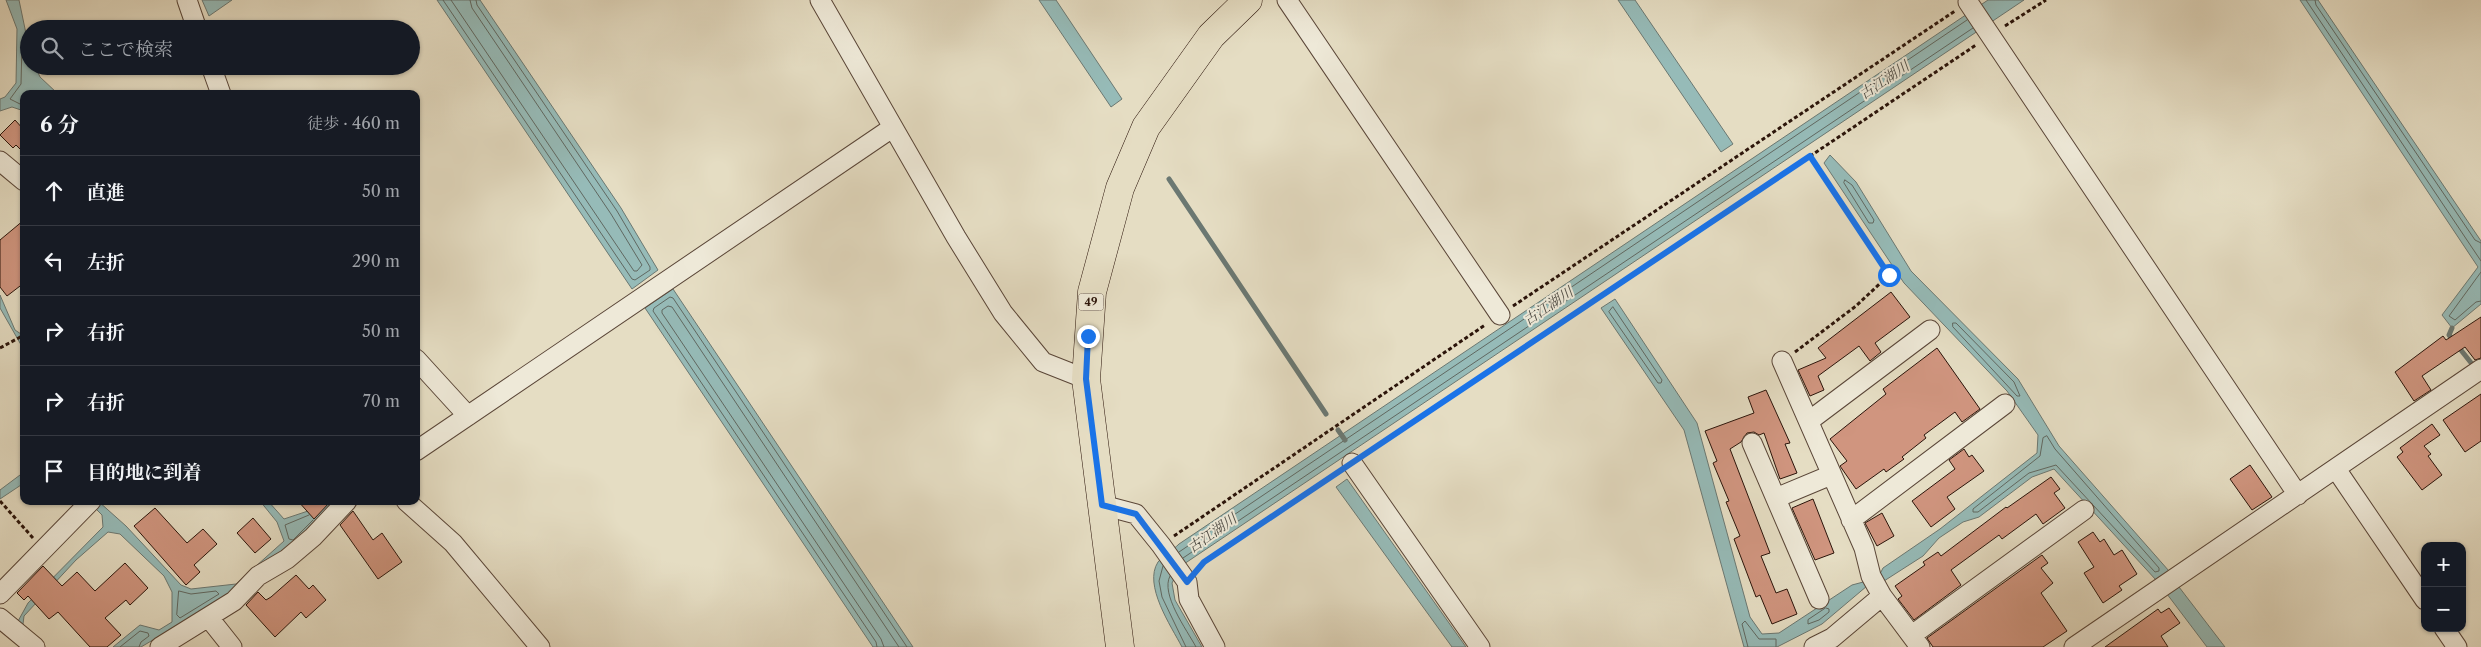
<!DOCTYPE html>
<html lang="ja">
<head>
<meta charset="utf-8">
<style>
	:root { --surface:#171b24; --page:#242831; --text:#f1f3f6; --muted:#9ea1a6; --line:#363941 }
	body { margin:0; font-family:"Libre Caslon Text","Noto Serif JP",serif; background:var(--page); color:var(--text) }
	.controls { position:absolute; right:15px; bottom:15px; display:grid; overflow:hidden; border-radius:10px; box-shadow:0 1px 4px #0004 }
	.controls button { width:45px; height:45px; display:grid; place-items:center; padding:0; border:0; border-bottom:1px solid var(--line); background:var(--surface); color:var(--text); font:25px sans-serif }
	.stop { position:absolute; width:15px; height:15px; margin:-11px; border:4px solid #1a73e8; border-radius:50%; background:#fff }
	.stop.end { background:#1a73e8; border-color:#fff; box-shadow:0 1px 5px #0008 }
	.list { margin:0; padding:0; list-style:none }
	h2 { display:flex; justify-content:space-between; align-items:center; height:65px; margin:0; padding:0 20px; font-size:21px }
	h2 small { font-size:16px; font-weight:400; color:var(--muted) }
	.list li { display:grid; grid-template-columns:32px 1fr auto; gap:15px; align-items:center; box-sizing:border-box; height:70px; padding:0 20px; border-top:1px solid var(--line) }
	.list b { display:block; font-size:19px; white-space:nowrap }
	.list em { font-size:16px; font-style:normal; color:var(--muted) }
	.icon { flex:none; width:28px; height:28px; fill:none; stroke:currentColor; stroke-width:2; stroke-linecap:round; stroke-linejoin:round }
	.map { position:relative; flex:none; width:2481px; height:647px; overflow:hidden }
	.search { position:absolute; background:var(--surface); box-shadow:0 1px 4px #0004; left:20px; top:20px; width:400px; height:55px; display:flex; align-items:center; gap:12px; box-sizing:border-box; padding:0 18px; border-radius:28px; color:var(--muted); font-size:19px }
	.panel { position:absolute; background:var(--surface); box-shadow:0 1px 4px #0004; left:20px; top:90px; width:400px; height:415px; border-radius:10px }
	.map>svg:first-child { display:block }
	.water { fill:#96bbb8; stroke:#6b7872 }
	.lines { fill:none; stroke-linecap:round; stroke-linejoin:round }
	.shore { stroke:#606861; stroke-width:1 }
	.stream { stroke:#6b7872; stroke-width:5 }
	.building { fill:#d0957f; stroke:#2b140a }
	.minor-casing { stroke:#5a4638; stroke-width:21 }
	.primary-casing { stroke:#2b140a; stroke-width:29 }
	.path { stroke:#2b140a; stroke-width:3; stroke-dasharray:4 2.5; stroke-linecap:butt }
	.minor { stroke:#eee9d8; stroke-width:19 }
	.primary { stroke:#e5ddc3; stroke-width:28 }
	.route { stroke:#1a73e8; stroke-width:6 }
	.labels { text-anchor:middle; stroke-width:4; stroke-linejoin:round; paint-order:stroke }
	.shield { fill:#eee9d8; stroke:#665448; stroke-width:1 }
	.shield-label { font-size:11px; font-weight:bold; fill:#2b140a }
	.water-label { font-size:14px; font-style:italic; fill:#504e47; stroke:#eee9d8 }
</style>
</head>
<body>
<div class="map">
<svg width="2481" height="647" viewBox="0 0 2481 647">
	<rect width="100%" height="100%" fill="#e5ddc3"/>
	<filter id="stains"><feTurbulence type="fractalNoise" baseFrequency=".004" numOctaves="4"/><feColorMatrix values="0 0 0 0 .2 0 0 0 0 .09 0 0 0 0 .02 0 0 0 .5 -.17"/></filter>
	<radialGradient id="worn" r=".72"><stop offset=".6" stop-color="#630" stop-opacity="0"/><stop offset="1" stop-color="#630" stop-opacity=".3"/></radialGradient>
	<path class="water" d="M6 0H19L29 48V66H35L40 77 57 93 24 94V111L12 107 0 111V99L5 97 16 83 17 29Z
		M202 0H232L209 16Z
		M437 0H480L621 208 658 270 632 289Z
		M1039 0H1056L1122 99 1111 107Z
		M1618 0H1635L1733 144 1721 152Z
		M1988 0H2024L1181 566 1172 583 1175 600 1202 647H1182C1171 626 1143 585 1158 562 1163 556 1173 550 1179 544Z
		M2300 0H2318L2481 241V304L2452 328 2442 315 2478 267Z
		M1830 155 1856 182 1911 271 2018 379 2059 446 2169 571 2156 580 2054 469 2032 477 1979 517 1963 522 1939 538 1923 556 1884 581 1867 586 1822 624 1777 647H1744L1684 430 1601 308 1615 299 1697 423 1750 617 1762 634 1779 633 1852 585 1867 581 1880 574 1883 568 1940 529 2037 453 2038 435 2007 391 1904 283 1824 163Z
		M673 289 913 647H873L645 308Z
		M0 295 15 330 24 336V350L0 308Z
		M24 472V483L0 499V490Z
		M1347 479 1466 647H1452L1336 487Z
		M88 501H98L126 526 181 585 191 589 236 584 284 541 277 522 260 501H268L284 519 338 501 288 551 229 595 141 647H113L140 625 159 630 172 622V592L164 576 120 534 108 532 76 560 24 616 23 624 41 642 17 623 28 603 103 527 102 515Z
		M2179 587 2225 647H2207L2167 594Z"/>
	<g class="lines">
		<path class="shore" d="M443 0 632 279 635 280 650 270V267L617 211 477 5 476 0
			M451 0 634 271H637L642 265 611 214 472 8 470 0
			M2306 0 2481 261
			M2315 0 2316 5 2475 240 2481 243
			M24 106 10 99 21 84 22 44 29 43
			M1845 180 1852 185 1874 220 1873 223H1869L1844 183Z
			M2481 272 2449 316 2455 320 2476 302 2481 301
			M1613 307 1662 380 1661 383H1658L1609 312Z
			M1953 323H1956L2014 382 2020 396H2017L1953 327Z
			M2047 436 2055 449 2159 568V571L2155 572 2056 465 2029 473 1978 512H1973V509L2040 456 2043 438Z
			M309 515 285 525 289 539 293 540 313 520
			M1179 552 1967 20
			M1183 558 1973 28
			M1163 566 1159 581 1162 597 1186 647
			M1170 576C1160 594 1187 630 1196 647
			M179 591 191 594 216 591 219 594 180 618 177 615Z
			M1826 608 1829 609V612L1819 620 1808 624V620Z
			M120 647 140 631 148 633 149 636 141 642 139 647
			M877 647 876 642 653 311 654 308 670 297 673 298 907 647
			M884 647 881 639 662 313V310L668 306 672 307 899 647
			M1748 647 1742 624 1745 621 1759 639H1776V647"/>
		<path class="stream" d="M1169 179 1326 414
			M2452 328 2449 335 2472 364
			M1338 430 1345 440"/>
	</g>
	<path class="building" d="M15 120 24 130V153L16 145 13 148 0 135Z
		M24 220V283L7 296 0 287V240Z
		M1891 292 1910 317 1875 343 1881 352 1870 361 1859 346 1818 376 1824 390 1810 396 1798 370 1826 358 1818 348Z
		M2481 317V358L2475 360 2465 347 2422 376 2431 390 2414 401 2395 372 2443 336 2446 340Z
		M1937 348 1980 409 1962 422 1955 412 1924 435 1926 438 1902 457 1904 459 1886 472 1884 469 1856 489 1840 466 1847 461 1830 439 1886 394 1883 389Z
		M1766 390 1790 443 1785 444 1797 473 1780 479 1764 433 1759 435 1754 432 1747 433 1741 442 1730 449 1770 553 1761 556 1776 593 1787 589 1797 614 1772 624 1760 595 1756 597 1734 539 1740 536 1726 502 1729 501 1713 463 1717 461 1705 431 1754 413 1748 397Z
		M2481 394V441L2465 452 2443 420Z
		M2432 424 2440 435 2424 446 2431 454 2428 456 2442 475 2422 490 2397 457 2403 452 2400 448Z
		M1964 449 1969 457 1972 455 1984 471 1947 497 1955 509 1931 527 1912 501 1955 469 1949 460Z
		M2250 465 2272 497 2252 510 2230 479Z
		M2051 477 2060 489 2054 493 2065 508 2043 524 2036 514 2002 539 1999 535 1951 570 1961 585 1914 620 1898 599 1902 596 1895 586 1925 565 1923 562 1938 552 1941 556 2006 507 2007 508Z
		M1813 499 1834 553 1815 560 1792 508Z
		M298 501H331L314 519Z
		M155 508 187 543 203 529 217 544 194 565 200 572 186 585 134 526Z
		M353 511 373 540 382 533 402 562 378 579 340 525Z
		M1882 513 1894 536 1877 546 1865 523Z
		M253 518 271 539 255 553 237 533Z
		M2093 532 2100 542 2104 539 2114 555 2122 550 2137 574 2119 586 2122 590 2103 603 2084 573 2094 567 2078 542Z
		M2042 555 2048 563 2041 568 2053 583 2041 593 2067 631 2043 647H1933L1927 638Z
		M125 563 148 588 130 605 126 600 105 618 121 635 107 647H90L58 612 49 619 28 596 24 600 17 593 43 566 62 586 77 572 95 591Z
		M296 575 309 589 313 585 326 600 306 618 301 612 275 637 246 605 258 592 266 600 271 597Z
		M2169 608 2180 623 2161 636 2168 647H2105L2158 609 2161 613Z"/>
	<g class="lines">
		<defs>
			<path id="minor" d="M187 0 197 29
				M820 0 956 237 1003 313 1043 362 1086 379
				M1287 0 1500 315
				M1968 2 2298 495
				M211 66 221 94
				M0 161 24 181
				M416 359 468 416
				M1782 361 1864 548 1871 576 1882 596 1920 647
				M1809 421 1930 330
				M1752 443 1819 599
				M416 451 892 128
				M1352 463 1480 647
				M2336 469 2425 600
				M1776 498 1831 475
				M406 501 453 543 540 647
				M1102 505 1136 514 1161 545 1187 582 1189 599 1215 647
				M1851 520 2005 404
				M0 594 91 501
				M0 618 35 647
				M209 618 232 647
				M2444 628 2457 647
				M1912 635 2084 510
				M160 647 234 601 258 576 287 559 313 537 347 501
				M1814 647 1832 638 1882 596
				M2074 647 2481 369"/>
			<path id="primary" d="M1120 647 1086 379 1092 292 1120 188 1146 127 1211 36 1248 0"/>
		</defs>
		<use href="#minor" class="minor-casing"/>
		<use href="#primary" class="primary-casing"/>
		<path class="path" d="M2005 26 2046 0
			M1513 306 1955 11
			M0 348 24 335
			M1795 352 1856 306 1889 275 1811 156
			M1367 453 1976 45
			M0 501 33 538
			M1174 536 1485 325
			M1198 569 1204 562 1339 472"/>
		<use href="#minor" class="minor"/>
		<use href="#primary" class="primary"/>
	</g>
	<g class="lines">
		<path class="route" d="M1088 336 1086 379 1102 505 1136 514 1187 582 1204 562 1810 156 1889 275"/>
	</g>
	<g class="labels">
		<rect class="shield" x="1078.5" y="293.5" width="25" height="17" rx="4"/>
		<g class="shield-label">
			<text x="1091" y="306">49</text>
		</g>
		<g class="water-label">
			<text transform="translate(1884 80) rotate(-34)" y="5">古江湖川</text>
			<text transform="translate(1548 306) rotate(-34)" y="5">古江湖川</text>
			<text transform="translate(1212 533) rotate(-35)" y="5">古江湖川</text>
		</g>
	</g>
	<rect width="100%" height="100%" filter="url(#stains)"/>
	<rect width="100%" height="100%" fill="url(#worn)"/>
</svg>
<div class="controls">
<button>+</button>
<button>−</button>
</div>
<div class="stop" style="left:1889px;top:275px"></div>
<div class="stop end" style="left:1088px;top:336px"></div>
<div class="search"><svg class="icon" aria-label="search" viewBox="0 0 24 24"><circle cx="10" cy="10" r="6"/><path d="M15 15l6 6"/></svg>ここで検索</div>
<section class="panel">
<h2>6 分<small>徒歩 · 460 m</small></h2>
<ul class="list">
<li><svg class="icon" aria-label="ahead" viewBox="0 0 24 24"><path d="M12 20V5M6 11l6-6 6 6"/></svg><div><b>直進</b></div><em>50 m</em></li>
<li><svg class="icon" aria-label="left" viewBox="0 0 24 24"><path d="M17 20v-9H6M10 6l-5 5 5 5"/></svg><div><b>左折</b></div><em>290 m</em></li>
<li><svg class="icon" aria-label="right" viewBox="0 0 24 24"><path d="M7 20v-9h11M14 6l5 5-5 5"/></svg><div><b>右折</b></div><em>50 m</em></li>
<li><svg class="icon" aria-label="right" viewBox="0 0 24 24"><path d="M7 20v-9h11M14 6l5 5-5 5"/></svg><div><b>右折</b></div><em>70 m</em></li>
<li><svg class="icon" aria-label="arrive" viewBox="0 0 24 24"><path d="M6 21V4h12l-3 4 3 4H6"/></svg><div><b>目的地に到着</b></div></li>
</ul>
</section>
</div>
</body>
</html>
